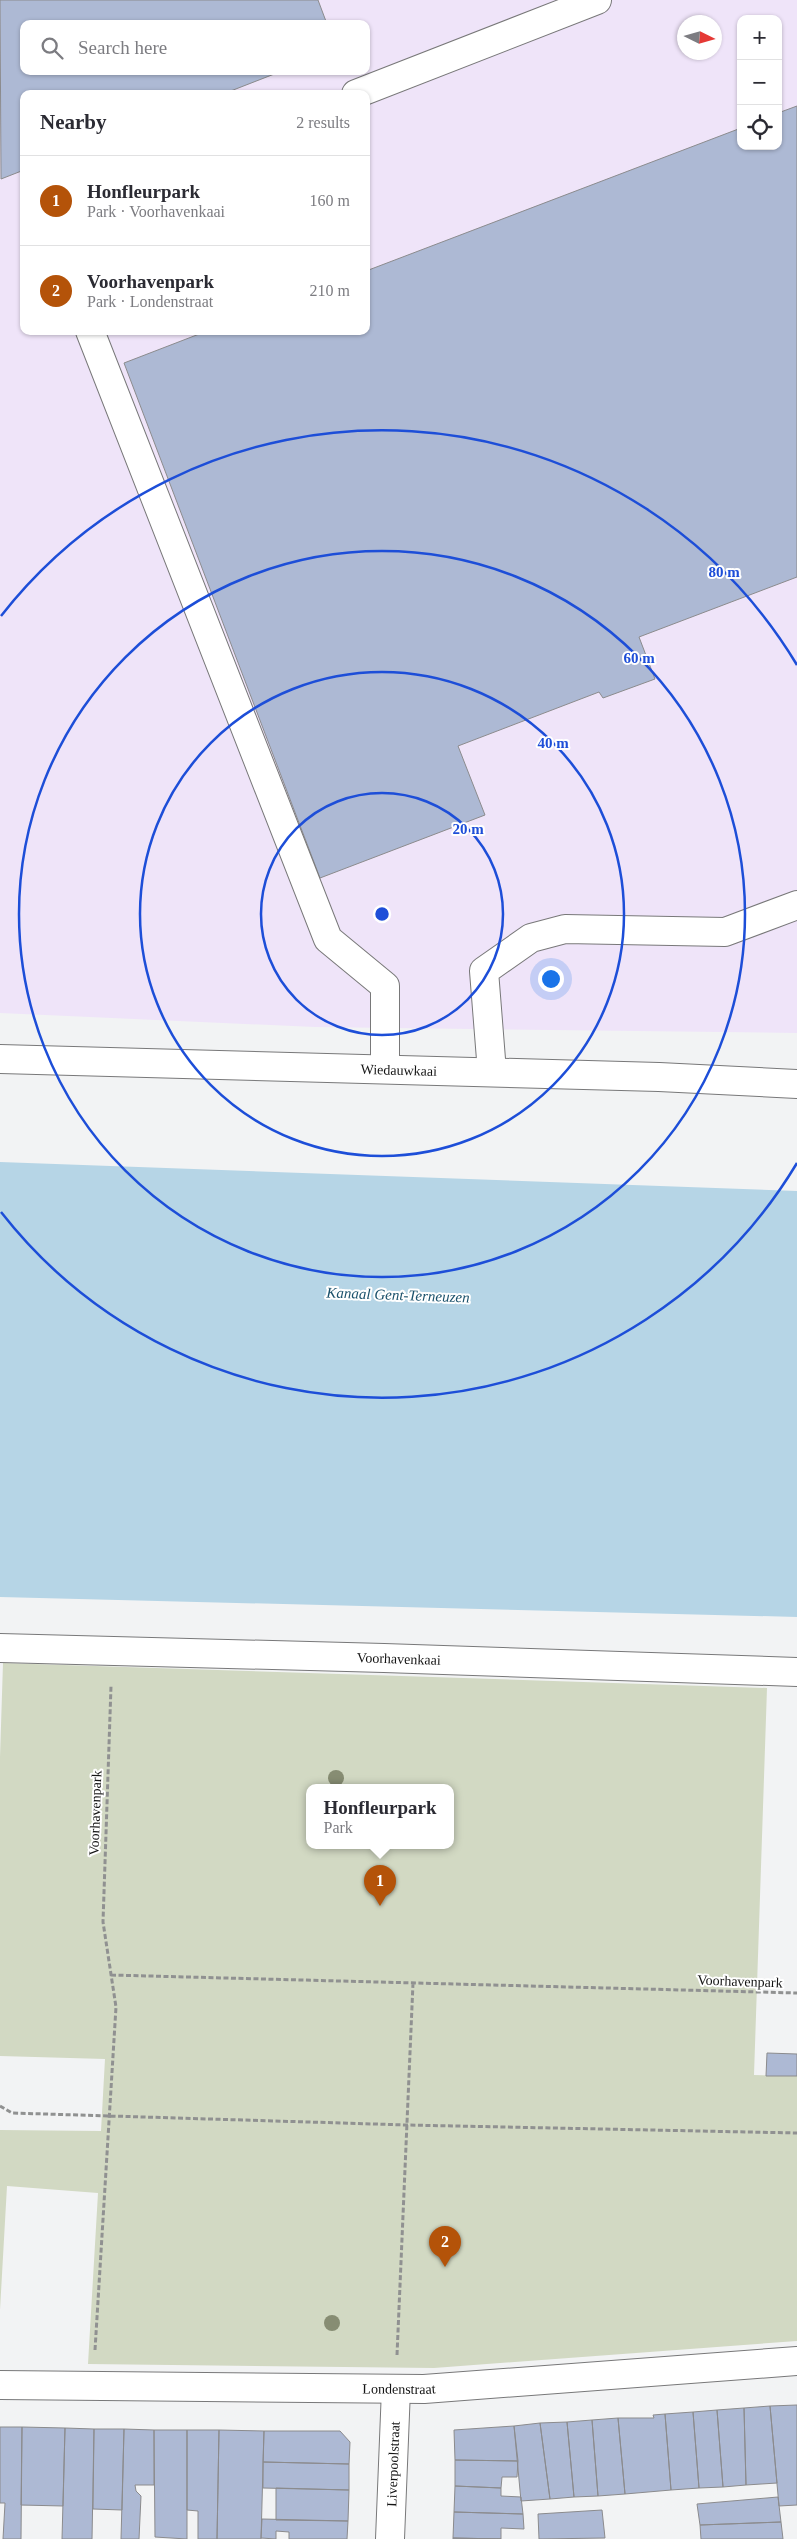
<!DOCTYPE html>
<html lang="en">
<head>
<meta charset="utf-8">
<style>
	:root { --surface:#fff; --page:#f2f2f3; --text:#2b2b33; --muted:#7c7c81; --line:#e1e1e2; --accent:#b45309 }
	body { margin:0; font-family:"Times New Roman",serif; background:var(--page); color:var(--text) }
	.controls { position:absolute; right:15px; top:15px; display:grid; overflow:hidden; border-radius:10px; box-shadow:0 1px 4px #0004 }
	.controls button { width:45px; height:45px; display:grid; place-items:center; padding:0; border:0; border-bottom:1px solid var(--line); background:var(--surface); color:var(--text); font:25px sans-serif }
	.compass { position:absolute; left:677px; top:15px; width:45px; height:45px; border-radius:50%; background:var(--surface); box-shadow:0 1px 4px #0004; rotate:95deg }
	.you { position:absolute; left:550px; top:978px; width:18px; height:18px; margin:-12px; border:4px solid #fff; border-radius:50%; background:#1a73e8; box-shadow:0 0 0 8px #1a73e833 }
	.badge { display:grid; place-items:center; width:32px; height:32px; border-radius:50%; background:var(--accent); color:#fff; font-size:16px; font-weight:700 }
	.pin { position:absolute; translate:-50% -41px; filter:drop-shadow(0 1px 2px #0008) }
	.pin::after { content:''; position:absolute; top:26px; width:18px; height:15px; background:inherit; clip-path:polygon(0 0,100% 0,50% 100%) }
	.popup { position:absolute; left:306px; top:1784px; width:148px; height:65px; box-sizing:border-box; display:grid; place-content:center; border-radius:10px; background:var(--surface); filter:drop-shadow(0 1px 4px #0005); font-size:16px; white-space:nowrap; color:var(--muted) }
	.popup b { font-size:19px; color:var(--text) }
	.popup::after { content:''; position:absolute; left:50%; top:100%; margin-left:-10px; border:10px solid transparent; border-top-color:var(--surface) }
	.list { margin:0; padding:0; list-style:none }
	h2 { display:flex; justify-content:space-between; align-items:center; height:65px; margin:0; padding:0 20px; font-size:21px }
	h2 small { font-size:16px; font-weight:400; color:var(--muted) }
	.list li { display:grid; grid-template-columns:32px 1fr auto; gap:15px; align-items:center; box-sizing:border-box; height:90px; padding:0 20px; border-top:1px solid var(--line) }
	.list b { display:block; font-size:19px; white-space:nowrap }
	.list p { margin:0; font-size:16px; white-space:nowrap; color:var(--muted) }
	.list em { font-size:16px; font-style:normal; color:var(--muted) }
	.icon { flex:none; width:28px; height:28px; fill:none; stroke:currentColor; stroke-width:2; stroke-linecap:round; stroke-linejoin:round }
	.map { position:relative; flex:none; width:797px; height:2539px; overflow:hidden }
	.search { position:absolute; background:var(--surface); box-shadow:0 1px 4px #0004; left:20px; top:20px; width:350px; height:55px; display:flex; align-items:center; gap:12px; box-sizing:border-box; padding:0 18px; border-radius:10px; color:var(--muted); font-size:19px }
	.panel { position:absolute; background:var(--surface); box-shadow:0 1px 4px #0004; left:20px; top:90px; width:350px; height:245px; border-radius:10px }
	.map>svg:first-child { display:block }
	.industrial { fill:#efe4f9; fill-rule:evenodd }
	.green { fill:#d2d9c3; fill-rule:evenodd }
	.water { fill:#b6d5e6 }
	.building { fill:#adb9d4; stroke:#8b8b8d }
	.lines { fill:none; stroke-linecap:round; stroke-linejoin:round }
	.minor-casing { stroke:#787879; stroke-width:30 }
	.major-casing { stroke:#787879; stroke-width:30 }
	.path { stroke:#909191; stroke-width:3; stroke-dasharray:5 2.5; stroke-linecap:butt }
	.minor { stroke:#fff; stroke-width:28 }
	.major { stroke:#fff; stroke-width:28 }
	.tree { fill:#878d73 }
	.ring { fill:none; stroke:#1d4ed8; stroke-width:2.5 }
	.labels { text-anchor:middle; stroke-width:4; stroke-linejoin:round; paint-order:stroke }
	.street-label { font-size:14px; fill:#141414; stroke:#fff }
	.water-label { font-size:15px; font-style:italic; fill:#1a516b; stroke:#fff }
	.centre { fill:#1d4ed8; stroke:#fff; stroke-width:2.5 }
	.ring-label { font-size:15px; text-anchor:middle; font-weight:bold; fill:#1d4ed8; stroke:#fff; stroke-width:4; stroke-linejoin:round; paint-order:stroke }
</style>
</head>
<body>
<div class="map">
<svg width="797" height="2539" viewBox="0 0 797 2539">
	<rect width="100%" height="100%" fill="#f2f3f4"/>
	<path class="industrial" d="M0 0H797V1033L315 1027 0 1013ZM741 19H778V146H741ZM684 22H714V52H684ZM24 24H366V71H24ZM24 94H366V331H24Z"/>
	<path class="green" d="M3 1663 767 1688 754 2075 797 2076V2341L434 2368 88 2364 98 2193 7 2186 0 2310V2130L101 2131 105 2059 0 2056V1757ZM310 1787H450V1845H310Z"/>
	<path class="water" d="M0 1162 797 1191V1617L0 1597Z"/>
	<path class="building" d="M0 0H318L327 24H24V71H282L223 94H24V170L1 179Z
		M797 106V577L639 637 655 679 603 698 599 692 458 746 485 815 320 878 124 363 207 331H366V271L741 128V146H778V113Z
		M767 2053 797 2054V2076H766Z
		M797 2405V2505L779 2506 770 2406Z
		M770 2406 777 2483 746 2485 744 2408Z
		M744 2408 746 2485 723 2487 717 2410Z
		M717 2410 723 2487 699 2488 693 2412Z
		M693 2412 699 2488 671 2490 665 2414Z
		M665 2414 671 2490 625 2494 618 2418H654L653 2415Z
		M618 2418 625 2494 598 2496 592 2420Z
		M592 2420 598 2496 574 2497 567 2422Z
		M567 2422 574 2497 550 2499 540 2423Z
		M540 2423 550 2499 521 2501 514 2426Z
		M514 2426 518 2461 455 2460 454 2430Z
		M0 2427H22L21 2539H3L5 2503H0Z
		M22 2427 65 2428 63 2506 21 2505Z
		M65 2428 94 2429 92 2539H62Z
		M94 2429H124L122 2510 93 2509Z
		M124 2429 154 2430V2485H135L136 2491 141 2496 139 2539H121Z
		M154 2430H187V2539L155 2537Z
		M187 2430H219L217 2539H198V2511L187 2510Z
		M219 2430 264 2431 261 2539H217Z
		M264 2431H340L350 2442 349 2464 263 2462Z
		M455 2460 518 2461 517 2477H502L501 2488 455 2486Z
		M263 2462 349 2464V2490L263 2488Z
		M455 2486 501 2488V2496L521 2497 523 2514 454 2512Z
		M276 2488 349 2490 348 2521 276 2520Z
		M778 2497 781 2522 700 2525 697 2504Z
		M602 2510 605 2538 539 2539 538 2514Z
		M454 2512 523 2514 524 2529 501 2528V2539L453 2538Z
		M262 2519 348 2521 347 2539H289V2532L276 2531V2539L261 2538Z
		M781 2522 783 2539H701L700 2525Z
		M453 2538 501 2539H453Z"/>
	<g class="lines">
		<defs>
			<g id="minor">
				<path d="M356 94 597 0"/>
				<path d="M90 331 328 939 385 986V1069"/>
				<path d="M492 1072 484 971 531 938 565 929 725 932 797 905"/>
				<path id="s1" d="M0 1648 384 1658 797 1672"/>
				<path id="s2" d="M0 2385 424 2389 797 2361"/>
				<path id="s3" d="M390 2539 396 2389"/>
			</g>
			<g id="major">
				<path id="s4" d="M0 1059 659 1077 797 1084"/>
			</g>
		</defs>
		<use href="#minor" class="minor-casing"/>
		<use href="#major" class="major-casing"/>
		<path class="path" d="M111 1975 797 1993
			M0 2106 12 2113 407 2125 797 2133
			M95 2350 116 2007 103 1922 111 1686
			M397 2355 413 1983"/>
		<use href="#minor" class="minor"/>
		<use href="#major" class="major"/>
	</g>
	<g class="tree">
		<circle cx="336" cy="1778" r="8"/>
		<circle cx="332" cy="2323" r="8"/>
	</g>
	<g class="ring">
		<circle cx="382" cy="914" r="121"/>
		<circle cx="382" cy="914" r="242"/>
		<circle cx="382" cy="914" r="363"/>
		<path d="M797 1163A484 484 0 0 1 1 1212M1 616A484 484 0 0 1 797 665"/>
	</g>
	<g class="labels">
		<g class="street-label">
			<text dy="5" stroke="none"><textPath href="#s4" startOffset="399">Wiedauwkaai</textPath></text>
			<text dy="5" stroke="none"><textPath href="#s1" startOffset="399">Voorhavenkaai</textPath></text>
			<text transform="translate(95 1813) rotate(-88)" y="5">Voorhavenpark</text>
			<text transform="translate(740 1981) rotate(2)" y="5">Voorhavenpark</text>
			<text dy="5" stroke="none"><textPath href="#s2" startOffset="399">Londenstraat</textPath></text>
			<text dy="5" stroke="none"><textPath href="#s3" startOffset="75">Liverpoolstraat</textPath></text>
		</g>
		<g class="water-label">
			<text transform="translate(398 1295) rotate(2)" y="5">Kanaal Gent-Terneuzen</text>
		</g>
	</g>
	<circle cx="382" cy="914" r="8" class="centre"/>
	<g class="ring-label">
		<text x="724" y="577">80 m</text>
		<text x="639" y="663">60 m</text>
		<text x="553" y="748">40 m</text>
		<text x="468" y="834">20 m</text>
	</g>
</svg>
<div class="controls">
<button>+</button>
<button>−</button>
<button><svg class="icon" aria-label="locate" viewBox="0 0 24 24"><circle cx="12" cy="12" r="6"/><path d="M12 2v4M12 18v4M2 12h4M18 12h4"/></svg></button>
</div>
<svg class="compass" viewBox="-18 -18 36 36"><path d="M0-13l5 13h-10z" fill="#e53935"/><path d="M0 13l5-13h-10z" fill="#7c7c81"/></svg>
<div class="you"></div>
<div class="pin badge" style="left:380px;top:1906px">1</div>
<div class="popup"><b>Honfleurpark</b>Park</div>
<div class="pin badge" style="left:445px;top:2267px">2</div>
<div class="search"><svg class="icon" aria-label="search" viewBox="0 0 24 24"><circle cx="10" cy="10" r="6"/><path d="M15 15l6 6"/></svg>Search here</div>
<section class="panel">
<h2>Nearby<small>2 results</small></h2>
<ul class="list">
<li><span class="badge">1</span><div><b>Honfleurpark</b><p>Park · Voorhavenkaai</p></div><em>160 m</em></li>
<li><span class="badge">2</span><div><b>Voorhavenpark</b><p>Park · Londenstraat</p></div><em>210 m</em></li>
</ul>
</section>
</div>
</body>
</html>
